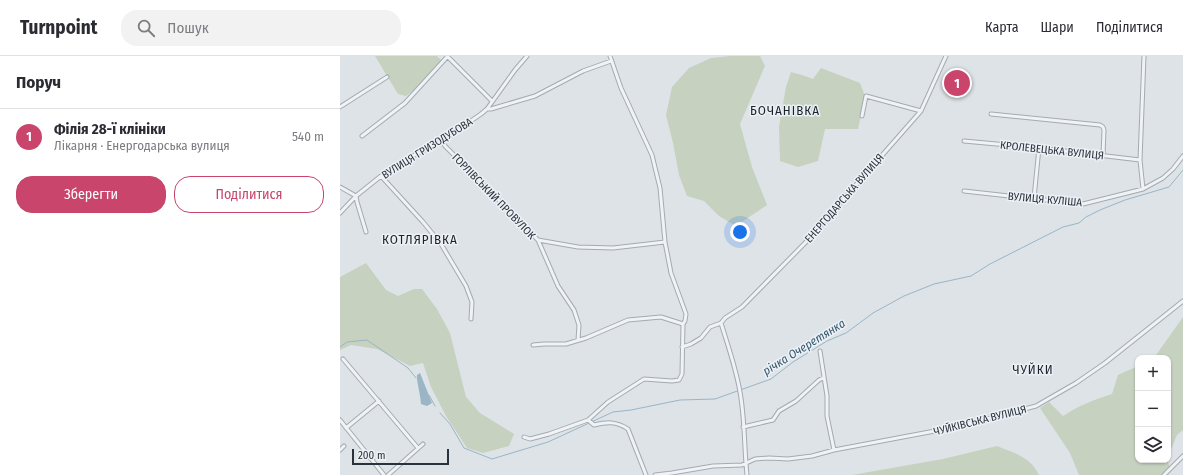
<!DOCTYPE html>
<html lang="uk">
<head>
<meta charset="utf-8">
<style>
	:root { --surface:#fff; --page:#f2f2f3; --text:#2b2b33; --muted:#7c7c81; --line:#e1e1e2; --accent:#c9456c }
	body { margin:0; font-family:"Fira Sans Condensed",sans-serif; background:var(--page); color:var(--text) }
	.controls { position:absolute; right:12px; bottom:12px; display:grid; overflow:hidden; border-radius:8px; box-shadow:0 1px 3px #0004 }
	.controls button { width:36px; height:36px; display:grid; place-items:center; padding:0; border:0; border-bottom:1px solid var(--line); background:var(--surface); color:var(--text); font:20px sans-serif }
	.scale { position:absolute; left:12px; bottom:10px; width:97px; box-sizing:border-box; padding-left:4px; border:2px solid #28323d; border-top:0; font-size:11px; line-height:14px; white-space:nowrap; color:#28323d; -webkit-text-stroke:3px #edf1f5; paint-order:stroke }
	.you { position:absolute; left:400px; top:176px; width:14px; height:14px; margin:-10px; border:3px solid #fff; border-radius:50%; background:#1a73e8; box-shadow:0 0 0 6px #1a73e833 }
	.badge { display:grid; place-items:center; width:26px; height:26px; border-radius:50%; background:var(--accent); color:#fff; font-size:13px; font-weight:700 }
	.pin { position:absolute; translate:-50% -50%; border:2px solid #fff; box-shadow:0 1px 4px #0006 }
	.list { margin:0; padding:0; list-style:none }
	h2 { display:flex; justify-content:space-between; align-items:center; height:52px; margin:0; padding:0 16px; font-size:17px }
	h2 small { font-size:13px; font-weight:400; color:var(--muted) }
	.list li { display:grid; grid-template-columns:26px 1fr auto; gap:12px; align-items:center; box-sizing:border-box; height:56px; padding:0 16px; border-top:1px solid var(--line) }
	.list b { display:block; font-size:15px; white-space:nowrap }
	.list p { margin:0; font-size:13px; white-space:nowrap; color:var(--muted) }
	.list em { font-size:13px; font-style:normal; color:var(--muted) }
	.actions { display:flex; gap:8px; padding:12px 16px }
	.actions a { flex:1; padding:9px 0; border:1px solid var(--accent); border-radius:16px; text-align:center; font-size:14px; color:var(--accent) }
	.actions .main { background:var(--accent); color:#fff }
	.icon { flex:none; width:22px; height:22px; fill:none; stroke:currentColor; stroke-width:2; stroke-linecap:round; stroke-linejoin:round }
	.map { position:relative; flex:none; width:843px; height:419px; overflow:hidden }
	header { display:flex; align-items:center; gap:24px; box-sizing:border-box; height:56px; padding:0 20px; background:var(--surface); border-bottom:1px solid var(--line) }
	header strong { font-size:19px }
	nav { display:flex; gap:22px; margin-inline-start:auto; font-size:14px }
	.search { width:280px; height:36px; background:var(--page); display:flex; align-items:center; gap:10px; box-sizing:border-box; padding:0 14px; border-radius:16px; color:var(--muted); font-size:15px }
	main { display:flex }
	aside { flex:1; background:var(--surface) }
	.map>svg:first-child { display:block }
	.green { fill:#c6d1bf }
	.water { fill:#99b5c6 }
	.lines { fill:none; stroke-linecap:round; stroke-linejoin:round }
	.stream { stroke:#99b5c6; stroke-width:1 }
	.minor-casing { stroke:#a4aab1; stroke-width:5 }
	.minor { stroke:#f0f3f5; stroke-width:3 }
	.labels { text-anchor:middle; stroke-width:3; stroke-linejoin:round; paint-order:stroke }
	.street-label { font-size:11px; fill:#28323d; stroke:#edf1f5 }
	.water-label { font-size:12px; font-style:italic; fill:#33576f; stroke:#edf1f5 }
	.quarter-label { font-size:13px; letter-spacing:1px; fill:#1a232e; stroke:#edf1f5 }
</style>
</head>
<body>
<header>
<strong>Turnpoint</strong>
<div class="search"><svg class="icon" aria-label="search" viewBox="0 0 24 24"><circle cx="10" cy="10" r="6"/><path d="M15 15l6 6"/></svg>Пошук</div>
<nav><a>Карта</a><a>Шари</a><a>Поділитися</a></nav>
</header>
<main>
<aside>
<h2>Поруч<small></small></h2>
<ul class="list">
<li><span class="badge">1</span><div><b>Філія 28-ї клініки</b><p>Лікарня · Енергодарська вулиця</p></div><em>540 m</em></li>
</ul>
<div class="actions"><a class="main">Зберегти</a><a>Поділитися</a></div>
</aside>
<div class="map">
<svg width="843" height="419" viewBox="0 0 843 419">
	<rect width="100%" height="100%" fill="#dee3e7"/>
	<path class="green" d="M35 0H97L102 5 85 26 66 40 58 38Z
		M390 0H420L425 10 400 68 412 111 427 149 396 170 379 160 364 145 347 140 339 119 333 87 326 59 332 31 349 12 371 2Z
		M481 12 520 27 525 40 518 73H485L478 105 458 111 440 105 439 71 446 31 451 16 462 19 473 23Z
		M26 207 46 234 58 240 74 233H82L97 253 110 277 126 341 140 357 174 378 169 390 143 397 127 392 106 360 91 331 83 307 70 310 37 293 11 289 0 294V221Z
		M843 261V374L837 379 828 401V302H814Z
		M798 310V404H827L830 411 823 419H739L730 397 700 352 709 346 723 360C740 349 753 344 772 338L778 319Z
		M657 390C674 397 691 401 699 419H512L603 403Z"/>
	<path class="water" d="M80 317 92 347 87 350 81 348C81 341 76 323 77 319Z"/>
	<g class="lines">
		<path class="stream" d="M0 291 7 286 27 284 68 312 76 322
			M89 339 95 350
			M100 357 110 368 124 392 152 403 208 386 273 356 291 354 340 344 375 343 431 323 453 306 487 285 506 277 533 257 564 240 594 228 631 220 650 208 723 171 739 167 746 161 760 154 785 144 829 131 843 114"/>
		<defs>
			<path id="minor" d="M107 0 152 45
				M0 51 47 21
				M147 53H151L195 40 243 15 271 5
				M651 58 760 69 763 71 764 74 763 99
				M522 60 526 40 581 55
				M22 80 65 47 107 1
				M102 85 105 90 198 184 218 230 234 254 239 269 238 284
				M624 85 699 92 800 104
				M41 120 83 166 101 188 126 230 132 246 131 263
				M0 131 16 140 17 146 26 176
				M803 133 800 104 804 0
				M624 135 743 148 803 133 823 122 833 113 843 100
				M694 142 699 92
				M0 157 16 140 41 120 61 106 102 85 141 58 147 53 175 14 187 0
				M198 184 238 191 273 192 325 186
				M381 267C388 290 396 312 400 336 405 363 404 391 407 419
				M193 289 204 288H226L246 282 288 264 321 261 343 268
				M342 291 351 288 361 282 370 271 381 267 385 262 402 251 465 187 581 55 606 0
				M480 295 487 340V360L494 394
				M3 303 78 392
				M0 364 44 419
				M248 364 254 369C267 366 276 365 288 373L306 419
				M403 371 433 364 439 355 456 345 479 324 483 322
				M6 372 39 345
				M184 381 190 383 209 378 248 364 268 346 304 323 332 325 339 324 342 318 343 268 345 265 346 258 331 217 325 186 320 132 312 99 281 32 270 0
				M0 394 4 390
				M48 419 83 388
				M315 419 332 417 373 410 402 409 415 403 429 402 448 403 472 400 494 394 616 371 696 350 736 327 765 307 843 245
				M824 419 843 400"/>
		</defs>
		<use href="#minor" class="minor-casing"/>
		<use href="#minor" class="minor"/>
	</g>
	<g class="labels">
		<g class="street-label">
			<text transform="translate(87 92) rotate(-32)" y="4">ВУЛИЦЯ ГРИЗОДУБОВА</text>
			<text transform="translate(712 94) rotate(6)" y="4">КРОЛЕВЕЦЬКА ВУЛИЦЯ</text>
			<text transform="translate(154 140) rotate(46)" y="4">ГОРЛІВСЬКИЙ ПРОВУЛОК</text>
			<text transform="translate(504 142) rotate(-49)" y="4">ЕНЕРГОДАРСЬКА ВУЛИЦЯ</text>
			<text transform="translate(705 143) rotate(5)" y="4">ВУЛИЦЯ КУЛІША</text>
			<text transform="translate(640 364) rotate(-14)" y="4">ЧУЙКІВСЬКА ВУЛИЦЯ</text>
		</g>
		<g class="water-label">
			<text transform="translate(464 291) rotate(-32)" y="4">річка Очеретянка</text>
		</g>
		<g class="quarter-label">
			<text x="445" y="59">БОЧАНІВКА</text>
			<text x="80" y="188">КОТЛЯРІВКА</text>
			<text x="693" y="318">ЧУЙКИ</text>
		</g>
	</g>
</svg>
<div class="controls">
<button>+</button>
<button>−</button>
<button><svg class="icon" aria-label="layers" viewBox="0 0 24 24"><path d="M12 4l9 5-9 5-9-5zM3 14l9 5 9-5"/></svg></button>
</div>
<div class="scale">200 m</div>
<div class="you"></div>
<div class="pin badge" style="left:617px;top:27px">1</div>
</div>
</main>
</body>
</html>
